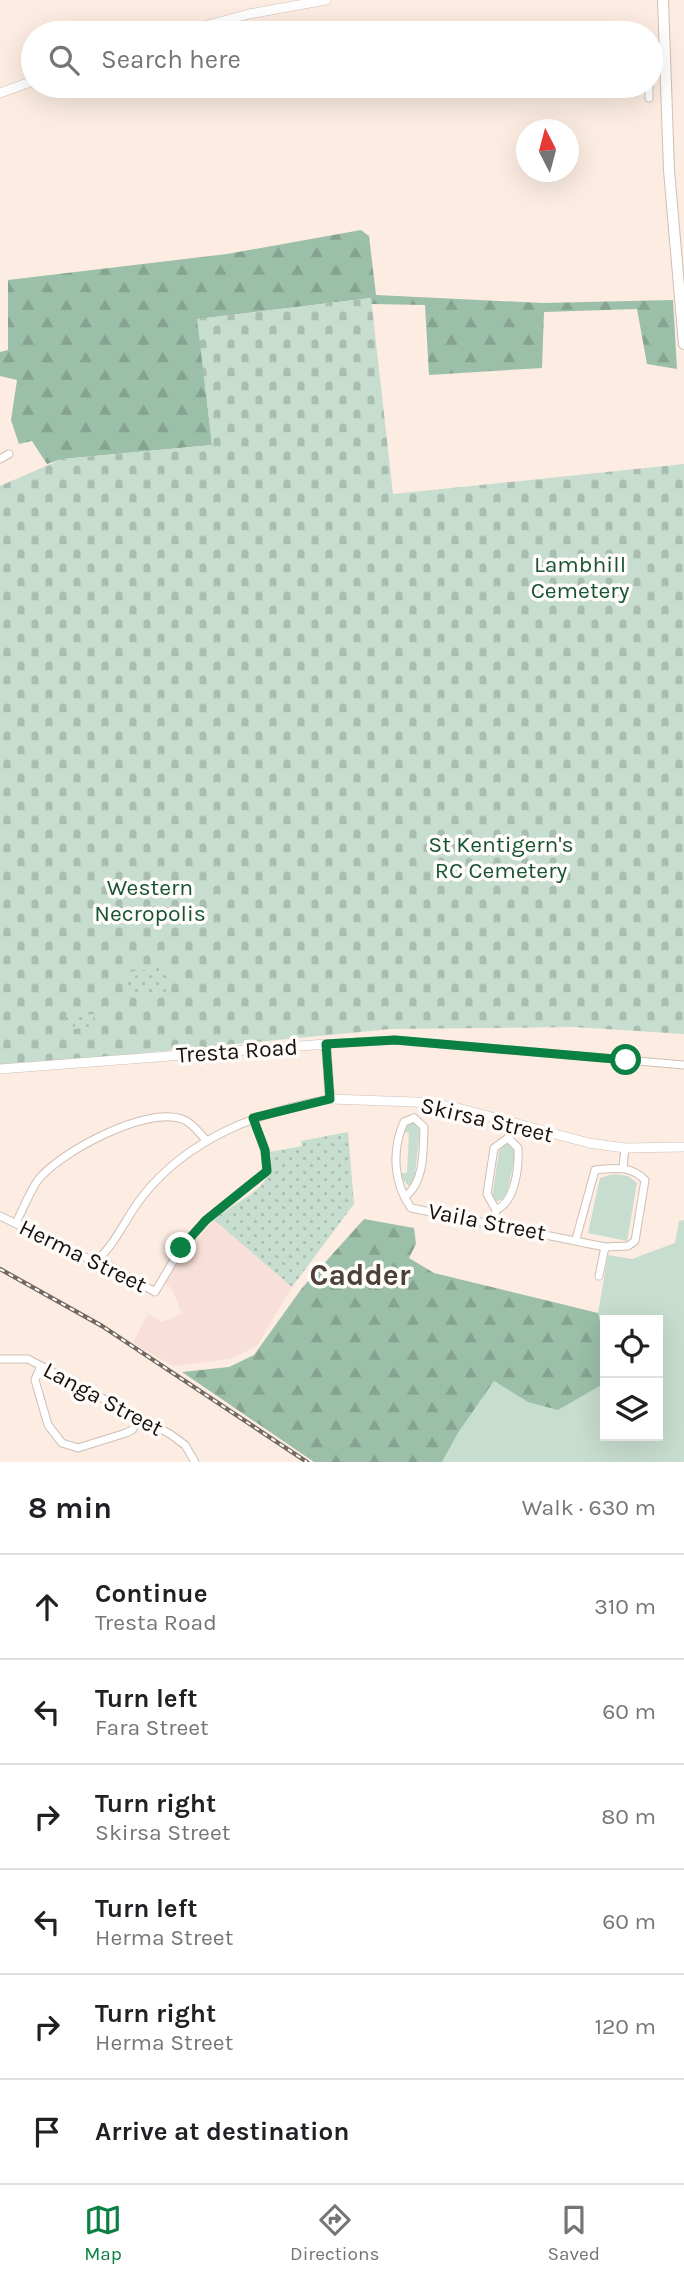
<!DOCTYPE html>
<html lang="en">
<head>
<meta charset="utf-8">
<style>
  :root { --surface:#fff; --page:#f2f2f2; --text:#202124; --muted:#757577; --line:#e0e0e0; --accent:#0b8043 }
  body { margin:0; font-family:Karla,sans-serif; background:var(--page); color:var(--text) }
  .controls { position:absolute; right:21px; bottom:21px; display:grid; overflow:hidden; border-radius:0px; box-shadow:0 7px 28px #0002 }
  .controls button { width:63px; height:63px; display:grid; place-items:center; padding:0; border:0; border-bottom:2px solid var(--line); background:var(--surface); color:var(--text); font:35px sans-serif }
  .compass { position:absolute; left:516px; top:119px; width:63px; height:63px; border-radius:50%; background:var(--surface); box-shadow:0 7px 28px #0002; rotate:354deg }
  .stop { position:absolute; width:21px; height:21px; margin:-16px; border:5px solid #0b8043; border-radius:50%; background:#fff }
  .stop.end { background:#0b8043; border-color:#fff; box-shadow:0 2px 7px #0008 }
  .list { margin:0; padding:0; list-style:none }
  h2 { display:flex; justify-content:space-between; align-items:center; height:91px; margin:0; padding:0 28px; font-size:30px }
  h2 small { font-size:23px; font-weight:400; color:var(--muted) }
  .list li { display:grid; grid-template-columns:46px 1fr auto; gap:21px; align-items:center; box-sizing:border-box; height:105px; padding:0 28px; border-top:2px solid var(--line) }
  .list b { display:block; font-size:26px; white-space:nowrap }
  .list p { margin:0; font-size:23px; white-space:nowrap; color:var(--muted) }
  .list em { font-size:23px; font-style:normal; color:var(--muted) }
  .icon { flex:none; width:38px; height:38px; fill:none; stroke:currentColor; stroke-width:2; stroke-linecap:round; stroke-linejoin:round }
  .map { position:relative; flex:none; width:684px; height:1462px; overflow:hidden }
  .search { position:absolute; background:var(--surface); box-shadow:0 7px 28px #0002; left:21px; right:21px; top:21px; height:77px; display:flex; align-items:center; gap:18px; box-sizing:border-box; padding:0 24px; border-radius:38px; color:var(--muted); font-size:26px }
  .sheet { height:721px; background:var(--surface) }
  nav { display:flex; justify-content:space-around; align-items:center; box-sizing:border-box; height:98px; border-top:2px solid var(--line); background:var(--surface); font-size:19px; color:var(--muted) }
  nav a { display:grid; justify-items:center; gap:4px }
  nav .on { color:var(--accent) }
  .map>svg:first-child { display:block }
  .education { fill:#f8dfd7 }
  .grass { fill:#c7ddcf }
  .forest { fill:url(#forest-firs) }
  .cemetery { fill:url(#cemetery-stones) }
  .park { fill:url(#park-dots) }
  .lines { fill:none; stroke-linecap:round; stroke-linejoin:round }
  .minor-casing { stroke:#cebfb5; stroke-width:9 }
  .tertiary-casing { stroke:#cebfb5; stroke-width:10 }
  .primary-casing { stroke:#cebfb5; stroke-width:12 }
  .minor { stroke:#fff; stroke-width:7 }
  .tertiary { stroke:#fff; stroke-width:9 }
  .primary { stroke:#fff; stroke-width:10 }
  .rail-casing { stroke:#726963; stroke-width:4.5 }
  .rail { stroke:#fffcfa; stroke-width:2; stroke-dasharray:5; stroke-linecap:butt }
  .route { stroke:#0b8043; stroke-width:9 }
  .labels { text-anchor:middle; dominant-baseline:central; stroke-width:7; stroke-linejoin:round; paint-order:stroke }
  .park-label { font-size:23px; fill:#175436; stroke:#fffcfa }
  .street-label { font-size:23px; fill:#17120f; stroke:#fffcfa }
  .district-label { font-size:30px; font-weight:bold; fill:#4c4037; stroke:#fffcfa }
</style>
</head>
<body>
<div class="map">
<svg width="684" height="1462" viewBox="0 0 684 1462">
  <defs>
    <pattern id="forest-firs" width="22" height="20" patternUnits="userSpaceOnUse" patternTransform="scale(1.75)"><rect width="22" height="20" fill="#9bbfa9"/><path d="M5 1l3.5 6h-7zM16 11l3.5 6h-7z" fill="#85a390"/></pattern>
    <pattern id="cemetery-stones" width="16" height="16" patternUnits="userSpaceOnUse" patternTransform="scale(1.75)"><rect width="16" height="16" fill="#c7ddcf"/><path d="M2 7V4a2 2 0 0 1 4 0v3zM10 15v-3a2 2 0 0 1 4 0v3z" fill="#aabdb1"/></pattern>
    <pattern id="park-dots" width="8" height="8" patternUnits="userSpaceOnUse" patternTransform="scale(1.75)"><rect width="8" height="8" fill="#c7ddcf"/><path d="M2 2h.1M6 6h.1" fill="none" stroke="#aabdb1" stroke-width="1.8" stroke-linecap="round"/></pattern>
  </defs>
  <rect width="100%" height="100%" fill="#fcece1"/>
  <polygon class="education" points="214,1220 292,1287 257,1346 230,1359 173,1366 133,1343 148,1314 162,1322 182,1314 172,1289 165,1283 178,1259"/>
  <g class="grass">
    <polygon points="413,1122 420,1130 414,1183 410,1187 402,1179 401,1173 407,1173 409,1133 404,1132 404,1126"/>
    <polygon points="507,1143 516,1152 506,1198 495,1202 492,1198 499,1151"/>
    <polygon points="614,1174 628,1176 637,1183 627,1241 588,1233 600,1178"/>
    <polygon points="684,1220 684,1462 442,1462 458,1433 494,1381 528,1402 603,1384 605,1374 605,1436 658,1436 658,1320 605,1320 605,1340 598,1313 608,1255 632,1259 675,1243 679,1221"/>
  </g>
  <g class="forest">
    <polygon points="361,230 369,236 376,295 543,303 673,300 677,369 647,364 637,309 544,312 542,368 429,375 425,305 371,304 371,298 198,319 212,445 62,459 47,464 32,441 19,444 11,420 17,380 0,376 0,352 8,350 8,280 227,254"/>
    <polygon points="364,1219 414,1228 416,1244 409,1258 434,1273 598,1313 605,1340 603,1384 558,1410 528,1402 494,1381 458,1433 442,1462 314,1462 182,1372 229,1367 254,1355 302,1288"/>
  </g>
  <polygon class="cemetery" points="371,298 393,494 684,464 684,1034 574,1027 391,1029 0,1067 0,486 62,459 212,445 197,319"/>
  <g class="park">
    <polygon points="159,964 166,966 168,993 125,997 124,972 145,970"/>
    <polygon points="94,1014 95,1027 73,1029 73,1024 66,1025 66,1016"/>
    <path d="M348,1132l6,72 -62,83 -78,-67c23,-21 65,-32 56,-68l32,-6 -1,-5z"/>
  </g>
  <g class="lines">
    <defs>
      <g id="minor">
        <polyline points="651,65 666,64"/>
        <polyline points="649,98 649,86"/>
        <polyline points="0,459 9,454"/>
        <polyline points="326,1044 395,1040 684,1065"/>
        <path d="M414,1118l-10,4c-13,29 -10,62 7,86l194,39 23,-1 7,-5 10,-61c-15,-15 -30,-12 -50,-10l-19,69"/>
        <polyline points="623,1167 625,1148"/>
        <path d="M406,1196c19,-15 17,-46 18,-69l-10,-9"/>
        <path d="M496,1210c19,-8 23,-42 22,-62l-10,-10"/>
        <polyline points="0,1216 89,1259 98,1259 155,1292 181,1248 206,1220 267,1171 265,1150 253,1118"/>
        <path d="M16,1223c7,-14 13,-30 22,-43 22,-28 108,-74 144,-61 10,3 17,14 24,21"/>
        <polyline points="494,1223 496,1210 487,1194 494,1148 508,1138 511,1123"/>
        <path d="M98,1259c18,-16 29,-43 44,-62 46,-59 116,-85 188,-98"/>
        <polyline points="599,1276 605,1247"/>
        <polyline points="0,1359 28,1359 170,1434 185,1445 195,1462"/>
        <polyline points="41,1366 35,1380 48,1425 62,1443 78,1448 126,1433 132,1430 140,1419"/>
      </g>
      <g id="tertiary">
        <polyline points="178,33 249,14 326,0"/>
        <polyline points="0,93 33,81"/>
        <polyline points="0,1069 326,1044 330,1099 415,1102 454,1107 589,1143 625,1148 684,1147"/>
      </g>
      <polyline id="primary" points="663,0 669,170 684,344"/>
    </defs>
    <use href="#minor" class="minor-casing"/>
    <use href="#tertiary" class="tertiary-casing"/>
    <use href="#primary" class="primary-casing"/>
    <use href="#minor" class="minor"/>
    <use href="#tertiary" class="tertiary"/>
    <use href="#primary" class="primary"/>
    <defs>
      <polyline id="rail" points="0,1269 102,1326 307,1462"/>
    </defs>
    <use href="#rail" class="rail-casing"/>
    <use href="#rail" class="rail"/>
  </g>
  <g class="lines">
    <polyline class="route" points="181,1248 206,1220 267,1171 265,1150 253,1118 330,1099 326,1044 395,1040 626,1060"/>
  </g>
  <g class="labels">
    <g class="park-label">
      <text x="580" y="564">Lambhill<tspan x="580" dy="26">Cemetery</tspan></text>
      <text x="501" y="844">St Kentigern's<tspan x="501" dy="26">RC Cemetery</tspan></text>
      <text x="150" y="887">Western<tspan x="150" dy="26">Necropolis</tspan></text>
    </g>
    <g class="street-label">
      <text transform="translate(237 1051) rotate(-4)">Tresta Road</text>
      <text transform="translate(487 1120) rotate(13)">Skirsa Street</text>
      <text transform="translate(487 1222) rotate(11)">Vaila Street</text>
      <text transform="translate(83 1256) rotate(26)">Herma Street</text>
      <text transform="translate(103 1399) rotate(28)">Langa Street</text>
    </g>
    <g class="district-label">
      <text x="360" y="1275">Cadder</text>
    </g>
  </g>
</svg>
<div class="controls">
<button><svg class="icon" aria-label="locate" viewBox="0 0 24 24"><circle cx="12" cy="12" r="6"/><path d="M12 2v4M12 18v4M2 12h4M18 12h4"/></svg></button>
<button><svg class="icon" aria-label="layers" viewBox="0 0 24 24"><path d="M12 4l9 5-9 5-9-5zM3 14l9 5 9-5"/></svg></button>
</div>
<svg class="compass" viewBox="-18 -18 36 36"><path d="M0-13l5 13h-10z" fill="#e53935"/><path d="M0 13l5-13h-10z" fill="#757577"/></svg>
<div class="stop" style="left:626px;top:1060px"></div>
<div class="stop end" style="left:181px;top:1248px"></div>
<div class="search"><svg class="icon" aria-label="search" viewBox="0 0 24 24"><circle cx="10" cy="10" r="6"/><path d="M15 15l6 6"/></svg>Search here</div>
</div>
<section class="sheet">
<h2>8 min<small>Walk · 630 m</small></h2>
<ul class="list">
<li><svg class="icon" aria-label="ahead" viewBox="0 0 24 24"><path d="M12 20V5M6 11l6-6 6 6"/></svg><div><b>Continue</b><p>Tresta Road</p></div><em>310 m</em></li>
<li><svg class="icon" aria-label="left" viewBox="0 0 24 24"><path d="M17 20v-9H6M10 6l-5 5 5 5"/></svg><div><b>Turn left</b><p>Fara Street</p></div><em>60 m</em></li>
<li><svg class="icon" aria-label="right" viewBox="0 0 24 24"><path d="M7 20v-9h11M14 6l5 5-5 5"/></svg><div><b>Turn right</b><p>Skirsa Street</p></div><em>80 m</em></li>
<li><svg class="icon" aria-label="left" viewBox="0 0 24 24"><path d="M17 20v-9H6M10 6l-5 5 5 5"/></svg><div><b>Turn left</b><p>Herma Street</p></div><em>60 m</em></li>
<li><svg class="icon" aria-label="right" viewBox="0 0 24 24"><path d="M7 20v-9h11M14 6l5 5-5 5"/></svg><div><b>Turn right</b><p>Herma Street</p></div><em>120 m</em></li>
<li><svg class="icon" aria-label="arrive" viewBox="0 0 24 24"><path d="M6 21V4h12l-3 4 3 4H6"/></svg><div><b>Arrive at destination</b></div></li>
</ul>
</section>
<nav>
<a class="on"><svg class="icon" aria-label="map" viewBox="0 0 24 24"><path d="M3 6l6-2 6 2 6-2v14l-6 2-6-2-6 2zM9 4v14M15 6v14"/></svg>Map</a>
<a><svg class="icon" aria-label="directions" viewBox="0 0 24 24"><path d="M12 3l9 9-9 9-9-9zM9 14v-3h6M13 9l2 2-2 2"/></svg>Directions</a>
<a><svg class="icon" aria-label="saved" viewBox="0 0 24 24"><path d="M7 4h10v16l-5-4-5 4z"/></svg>Saved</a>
</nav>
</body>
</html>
